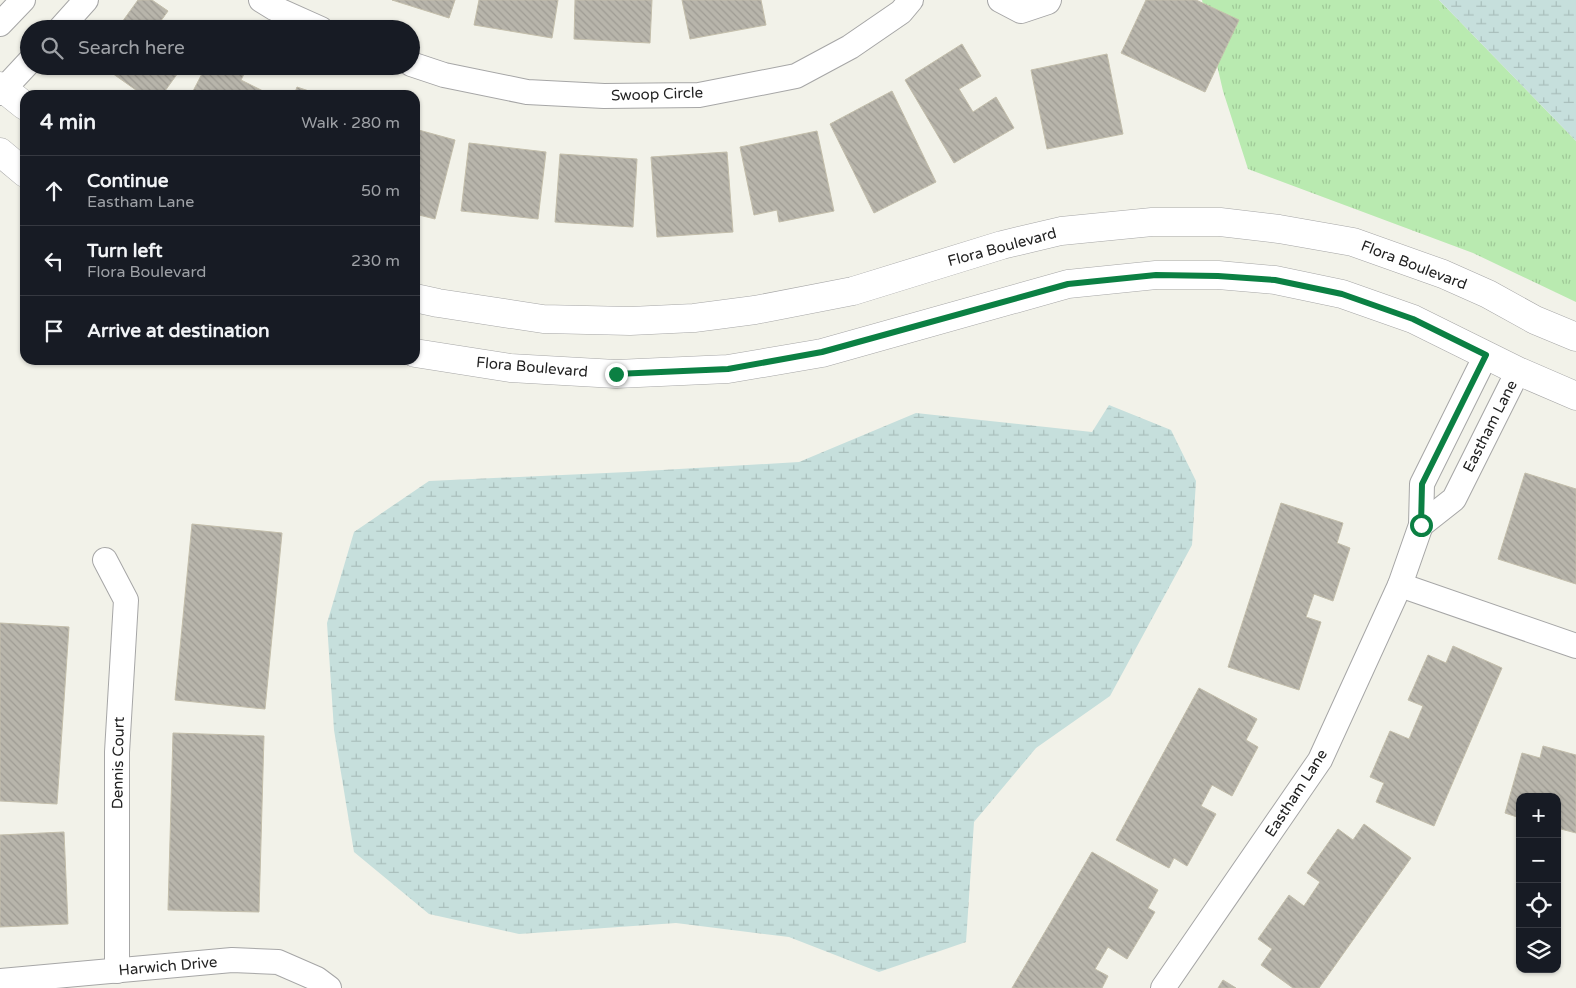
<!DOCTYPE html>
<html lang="en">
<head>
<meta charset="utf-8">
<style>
  :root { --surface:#171b24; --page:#242831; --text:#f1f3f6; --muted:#9ea1a6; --line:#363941 }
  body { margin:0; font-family:"Varela Round",sans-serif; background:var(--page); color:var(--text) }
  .controls { position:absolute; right:15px; bottom:15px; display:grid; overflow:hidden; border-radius:10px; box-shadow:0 1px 4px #0004 }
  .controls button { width:45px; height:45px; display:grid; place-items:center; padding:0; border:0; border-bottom:1px solid var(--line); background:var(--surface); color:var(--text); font:25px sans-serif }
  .stop { position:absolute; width:15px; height:15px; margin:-11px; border:4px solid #0b8043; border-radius:50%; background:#fff }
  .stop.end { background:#0b8043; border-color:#fff; box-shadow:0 1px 5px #0008 }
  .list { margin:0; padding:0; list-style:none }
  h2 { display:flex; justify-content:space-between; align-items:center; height:65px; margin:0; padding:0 20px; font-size:21px }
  h2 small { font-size:16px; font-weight:400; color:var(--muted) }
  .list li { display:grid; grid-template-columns:32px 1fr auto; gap:15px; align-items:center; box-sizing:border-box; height:70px; padding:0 20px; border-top:1px solid var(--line) }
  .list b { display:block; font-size:19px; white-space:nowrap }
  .list p { margin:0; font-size:16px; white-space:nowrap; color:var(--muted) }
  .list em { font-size:16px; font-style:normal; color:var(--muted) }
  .icon { flex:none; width:28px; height:28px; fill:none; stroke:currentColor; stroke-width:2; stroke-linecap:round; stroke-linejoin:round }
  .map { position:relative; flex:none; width:1576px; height:988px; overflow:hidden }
  .search { position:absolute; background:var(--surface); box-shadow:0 1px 4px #0004; left:20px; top:20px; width:400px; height:55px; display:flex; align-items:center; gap:12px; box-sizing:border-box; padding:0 18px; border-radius:28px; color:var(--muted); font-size:19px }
  .panel { position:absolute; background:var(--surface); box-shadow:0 1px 4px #0004; left:20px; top:90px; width:400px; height:275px; border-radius:15px }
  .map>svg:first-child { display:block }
  .grass { fill:url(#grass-tufts) }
  .wetland { fill:url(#wetland-marsh) }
  .building { fill:url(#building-back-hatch); stroke:#c3beab }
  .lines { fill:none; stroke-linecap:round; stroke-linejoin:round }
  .minor-casing { stroke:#a6a6a6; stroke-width:26 }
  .tertiary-casing { stroke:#a6a6a6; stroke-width:29 }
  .minor { stroke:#fff; stroke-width:24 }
  .tertiary { stroke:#fff; stroke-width:28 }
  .route { stroke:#0b8043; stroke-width:6 }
  .labels { text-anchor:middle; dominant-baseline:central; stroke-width:5; stroke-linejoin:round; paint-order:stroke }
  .street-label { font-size:15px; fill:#222; stroke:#fff }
</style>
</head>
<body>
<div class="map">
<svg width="1576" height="988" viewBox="0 0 1576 988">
  <defs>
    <pattern id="grass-tufts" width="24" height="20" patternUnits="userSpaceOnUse" patternTransform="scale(1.25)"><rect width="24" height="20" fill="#b9eab0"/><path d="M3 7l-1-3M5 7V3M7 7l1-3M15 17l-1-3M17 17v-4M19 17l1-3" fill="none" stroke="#9fc897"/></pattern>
    <pattern id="wetland-marsh" width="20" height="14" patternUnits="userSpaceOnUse" patternTransform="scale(1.25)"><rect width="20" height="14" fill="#c6dfdc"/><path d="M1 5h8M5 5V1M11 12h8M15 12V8" fill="none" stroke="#aabfbc"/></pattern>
    <pattern id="building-back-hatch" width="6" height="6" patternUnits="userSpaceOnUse" patternTransform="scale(1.25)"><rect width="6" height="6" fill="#b8b5ab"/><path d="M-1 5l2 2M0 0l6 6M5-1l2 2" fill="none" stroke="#9e9b93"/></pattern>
  </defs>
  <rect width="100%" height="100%" fill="#f2f2e9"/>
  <polygon class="grass" points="1202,0 1439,0 1576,141 1576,302 1473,253 1248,169 1223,91"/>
  <g class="wetland">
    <polygon points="1439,0 1576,0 1576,141"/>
    <polygon points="1109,405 1171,430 1196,481 1192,545 1110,696 1036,748 974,822 966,942 879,972 789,937 676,923 519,934 429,914 354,852 334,730 327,623 354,532 429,481 628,472 799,462 916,413 1092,432"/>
  </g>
  <g class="building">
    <polygon points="138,0 152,0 168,11 155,29 117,29"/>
    <polygon points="392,0 455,0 449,18"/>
    <polygon points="479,0 558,0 552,38 474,25"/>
    <polygon points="575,0 652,0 650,43 574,39"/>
    <polygon points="682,0 761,0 766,25 690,39"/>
    <polygon points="1146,0 1196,0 1239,20 1205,92 1121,53"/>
    <polygon points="962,44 981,76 959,89 973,112 996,97 1014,128 954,163 905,80"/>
    <polygon points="1107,54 1123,134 1047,149 1031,70"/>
    <polygon points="102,66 183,66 162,95 143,95"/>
    <polygon points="206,66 248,66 241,80 271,95 191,95"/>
    <polygon points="297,87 321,95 294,95"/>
    <polygon points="892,91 936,182 874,213 830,124"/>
    <polygon points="415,129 455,140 435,219 415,214"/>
    <polygon points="817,131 834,211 779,222 777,210 754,215 740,147"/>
    <polygon points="469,143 546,152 538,219 461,211"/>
    <polygon points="727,152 733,232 657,237 651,157"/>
    <polygon points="560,154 637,159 633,227 555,222"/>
    <polygon points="1525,473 1576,489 1576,584 1498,559"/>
    <polygon points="1281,503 1343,523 1337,543 1350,548 1333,601 1314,594 1306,617 1321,622 1299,690 1228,667"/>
    <polygon points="192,524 282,533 265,709 175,700"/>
    <polygon points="0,623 69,627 57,804 0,801"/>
    <polygon points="1453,646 1502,668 1434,826 1376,802 1384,783 1370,777 1390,731 1409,739 1423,706 1408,700 1428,655 1446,663"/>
    <polygon points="1199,688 1257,719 1246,740 1258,747 1232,796 1212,785 1201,806 1216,814 1187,866 1174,858 1169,868 1116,840"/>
    <polygon points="173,733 264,736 259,912 168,910"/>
    <polygon points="1543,746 1576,755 1576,833 1557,828 1557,797 1520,797 1520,818 1505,813 1522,753 1540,758"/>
    <polygon points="1364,824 1411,858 1319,988 1293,988 1261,965 1272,949 1258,939 1289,895 1304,906 1320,882 1307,873 1338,829 1353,840"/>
    <polygon points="64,832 68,924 0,927 0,835"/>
    <polygon points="1092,852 1158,890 1148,908 1155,912 1127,959 1108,947 1095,969 1108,976 1102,988 1012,988"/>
    <polygon points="1223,980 1236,988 1218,988"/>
  </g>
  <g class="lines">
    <defs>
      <g id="minor">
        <polyline points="261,0 274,8 321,29"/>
        <polyline points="1000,0 1021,11 1048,2 1049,0"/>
        <polyline points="0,24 23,0"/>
        <polyline points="60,29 86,0"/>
        <polyline points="411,64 444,75 527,92 604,96 699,95 796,76 850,47 901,12 911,0"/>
        <polyline points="0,93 29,62"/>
        <polyline points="1421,525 1454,499 1518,371"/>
        <polyline points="105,560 126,600 117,752 117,971"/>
        <polyline points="1400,585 1576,646"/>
        <polyline points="0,981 232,960 278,962 317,979 329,988"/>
        <polyline points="1163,988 1320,760 1400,585 1421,525 1422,484 1486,355"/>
      </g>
      <g id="tertiary">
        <polyline points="0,86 25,106"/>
        <polyline points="0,152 25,173"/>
        <polyline points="415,298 438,303 543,319 630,321 694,318 755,310 853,291 1002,245 1061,231 1152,222 1220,222 1279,229 1353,242 1443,274 1488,294 1535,320 1576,337"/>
        <polyline points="415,353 510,368 616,374 728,369 822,353 1068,284 1156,275 1218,275 1275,280 1342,294 1413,319 1518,371 1576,396"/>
      </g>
    </defs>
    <use href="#minor" class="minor-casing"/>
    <use href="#tertiary" class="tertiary-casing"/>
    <use href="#minor" class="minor"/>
    <use href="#tertiary" class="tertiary"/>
  </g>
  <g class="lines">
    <polyline class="route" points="616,374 728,369 822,352 1068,284 1156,275 1218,276 1275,280 1342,294 1413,319 1486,355 1422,484 1421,525"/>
  </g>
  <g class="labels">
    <g class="street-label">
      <text transform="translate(657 94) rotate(-2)">Swoop Circle</text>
      <text transform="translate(1002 247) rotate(-15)">Flora Boulevard</text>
      <text transform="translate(1414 265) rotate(21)">Flora Boulevard</text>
      <text transform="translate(532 367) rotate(5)">Flora Boulevard</text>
      <text transform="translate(1490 426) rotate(-63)">Eastham Lane</text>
      <text transform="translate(118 763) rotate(-89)">Dennis Court</text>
      <text transform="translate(1296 793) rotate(-57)">Eastham Lane</text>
      <text transform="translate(168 966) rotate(-5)">Harwich Drive</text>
    </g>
  </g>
</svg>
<div class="controls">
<button>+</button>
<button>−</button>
<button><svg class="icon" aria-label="locate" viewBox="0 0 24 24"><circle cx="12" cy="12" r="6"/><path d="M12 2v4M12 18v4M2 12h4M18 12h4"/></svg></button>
<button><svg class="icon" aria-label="layers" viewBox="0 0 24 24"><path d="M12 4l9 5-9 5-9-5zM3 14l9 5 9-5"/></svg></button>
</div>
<div class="stop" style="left:1421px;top:525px"></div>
<div class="stop end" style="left:616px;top:374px"></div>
<div class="search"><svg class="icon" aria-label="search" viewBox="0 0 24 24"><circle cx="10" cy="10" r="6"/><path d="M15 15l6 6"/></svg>Search here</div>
<section class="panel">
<h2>4 min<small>Walk · 280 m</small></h2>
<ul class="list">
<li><svg class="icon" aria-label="ahead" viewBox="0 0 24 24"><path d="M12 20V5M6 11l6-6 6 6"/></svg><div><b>Continue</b><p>Eastham Lane</p></div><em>50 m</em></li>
<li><svg class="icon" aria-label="left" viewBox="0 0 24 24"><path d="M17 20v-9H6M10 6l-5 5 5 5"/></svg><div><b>Turn left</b><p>Flora Boulevard</p></div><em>230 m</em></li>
<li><svg class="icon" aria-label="arrive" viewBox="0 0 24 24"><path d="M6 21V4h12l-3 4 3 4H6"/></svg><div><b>Arrive at destination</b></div></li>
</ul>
</section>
</div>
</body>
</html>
